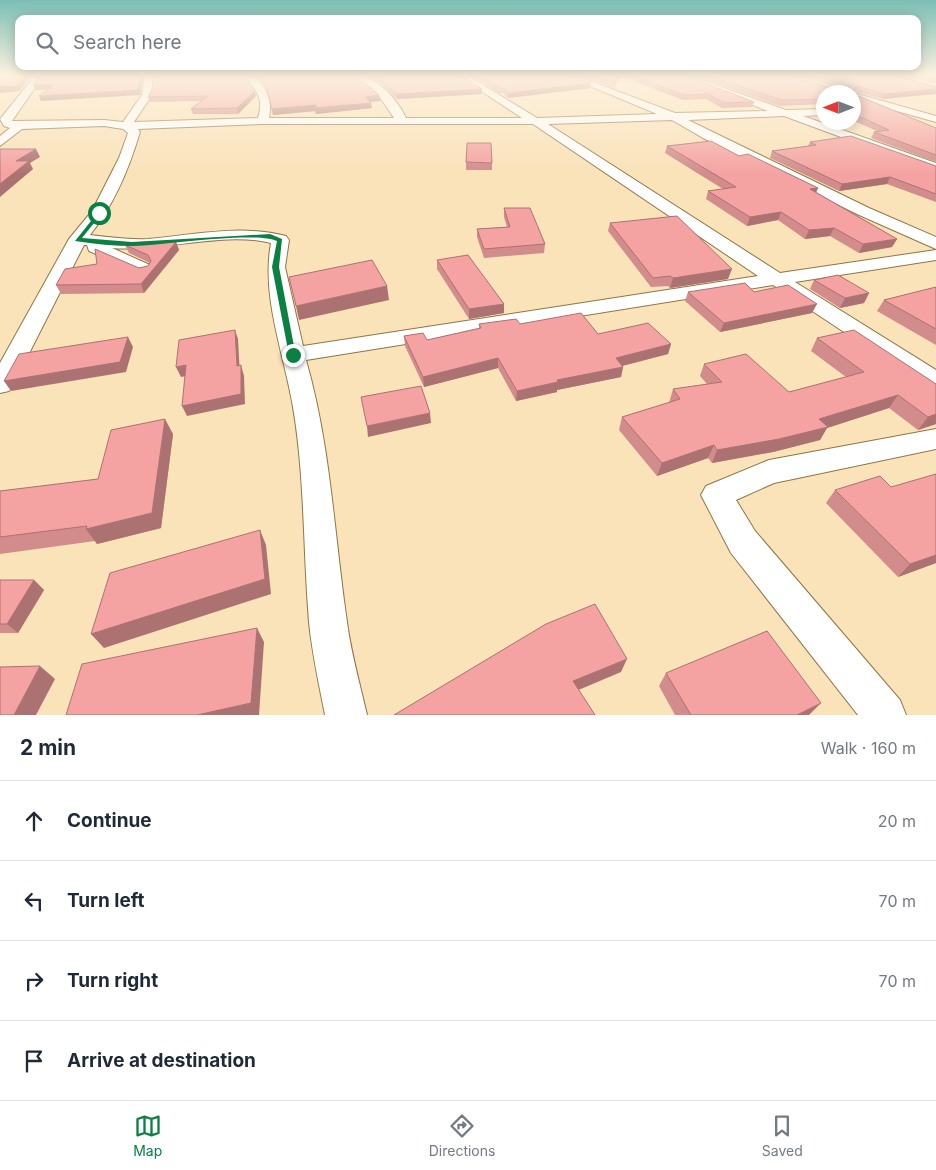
<!DOCTYPE html>
<html lang="en">
<head>
<meta charset="utf-8">
<style>
  :root { --surface:#fff; --page:#f2f2f3; --text:#1f2937; --muted:#747a83; --line:#e0e1e3; --accent:#0b8043 }
  body { margin:0; font-family:Inter,sans-serif; background:var(--page); color:var(--text) }
  .compass { position:absolute; left:816px; top:85px; width:45px; height:45px; border-radius:50%; background:var(--surface); box-shadow:0 2px 12px #0003; rotate:270deg }
  .stop { position:absolute; width:15px; height:15px; margin:-11px; border:4px solid #0b8043; border-radius:50%; background:#fff }
  .stop.end { background:#0b8043; border-color:#fff; box-shadow:0 1px 5px #0008 }
  .list { margin:0; padding:0; list-style:none }
  h2 { display:flex; justify-content:space-between; align-items:center; height:65px; margin:0; padding:0 20px; font-size:21px }
  h2 small { font-size:16px; font-weight:400; color:var(--muted) }
  .list li { display:grid; grid-template-columns:32px 1fr auto; gap:15px; align-items:center; box-sizing:border-box; height:80px; padding:0 20px; border-top:1px solid var(--line) }
  .list b { display:block; font-size:19px; white-space:nowrap }
  .list em { font-size:16px; font-style:normal; color:var(--muted) }
  .icon { flex:none; width:28px; height:28px; fill:none; stroke:currentColor; stroke-width:2; stroke-linecap:round; stroke-linejoin:round }
  .map { position:relative; flex:none; width:936px; height:715px; overflow:hidden }
  .search { position:absolute; background:var(--surface); box-shadow:0 2px 12px #0003; left:15px; right:15px; top:15px; height:55px; display:flex; align-items:center; gap:12px; box-sizing:border-box; padding:0 18px; border-radius:10px; color:var(--muted); font-size:19px }
  .sheet { height:385px; background:var(--surface) }
  nav { display:flex; justify-content:space-around; align-items:center; box-sizing:border-box; height:70px; border-top:1px solid var(--line); background:var(--surface); font-size:14px; color:var(--muted) }
  nav a { display:grid; justify-items:center; gap:2px }
  nav .on { color:var(--accent) }
  .map>svg:first-child { display:block }
  .lines { fill:none; stroke-linecap:round; stroke-linejoin:round }
  .minor-casing { stroke:#907545; stroke-width:2 }
  .minor { fill:#fff; fill-rule:evenodd }
  .wall { fill:#d28c8b }
  .shaded-wall { fill:#ab7271 }
  .building { fill:#f4a3a2; stroke:#ab7271 }
  .route { fill:#0b8043 }
</style>
</head>
<body>
<div class="map">
<svg width="936" height="715" viewBox="0 0 936 715">
  <rect width="100%" height="100%" fill="#fae2b9"/>
  <g class="lines">
    <defs>
      <g id="minor">
        <path d="M32,74h8l-1,8 -27,39 92,-1 19,2 19,-27 3,-21h8l-1,21 -18,27 124,-4c7,-24 -4,-27 -15,-44h9c13,12 21,24 17,44h125l-15,-22 -27,-22c22,0 45,24 54,44h116l-67,-44h10l72,44 120,-4 -96,-40h11l103,39 93,-2 -95,-37h11l102,36 38,-1v6l-21,1 133,47v9l-152,-56 -96,4 181,88 67,29v12l-79,-35 -154,-76 -31,-18 -124,4 232,149 156,-23v10l-141,22 141,88v19l-9,-2 -154,-102 -467,75c25,87 28,174 41,262 4,31 13,62 20,93h-42c-6,-31 -13,-62 -16,-93 -6,-72 -4,-145 -16,-215 -9,-54 -32,-110 -22,-164 -48,-12 -108,9 -159,5l38,17 3,4 -3,4 -7,2 -54,-24 -2,-6h-3l-71,140 -4,6 -9,2v-30l69,-124 23,-28 27,-53 9,-25 -5,-4 -19,-3 -82,3 -22,17v-10l10,-8 -6,-2 -4,-7 30,-37zM263,124h270l225,152 -455,70 -18,-79 4,-27 -3,-4c-46,-12 -92,-1 -138,3 -19,1 -39,-2 -58,-4 24,-30 39,-66 50,-103l-2,-3z"/>
        <polygon points="854,93 936,116 936,122 854,99"/>
        <polygon points="936,429 936,449 774,483 736,500 755,531 900,700 906,715 858,715 731,553 701,495 706,486 769,460"/>
      </g>
    </defs>
    <use href="#minor" class="minor-casing"/>
    <use href="#minor" class="minor"/>
  </g>
  <g class="wall">
    <polygon points="254,74 354,74 379,95 380,101 370,102 372,108 316,114 315,111 273,115 266,86"/>
    <polygon points="362,74 458,74 482,89 482,94 397,99 377,81"/>
    <polygon points="468,74 568,74 590,88 508,98 503,93 499,93"/>
    <polygon points="576,74 681,74 754,102 752,107 722,108 706,99 683,100 620,76 614,88"/>
    <polygon points="688,74 785,74 834,89 840,88 789,74 890,74 936,87 883,99 855,91 854,94 936,128 936,162 871,138 874,132 877,131 854,121 854,92 824,92 824,104 780,106"/>
    <polygon points="895,74 936,74 936,83"/>
    <polygon points="152,90 256,96 238,114 193,114 191,109 201,101 150,102 148,97"/>
    <polygon points="810,142 936,166 936,202 887,184 839,191 770,158 772,151 808,146"/>
    <polygon points="667,146 739,156 818,188 816,192 897,239 892,247 859,253 830,236 805,239 778,220 747,226 706,199 708,191 723,189 665,153"/>
    <polygon points="466,162 492,163 492,170 466,170"/>
    <polygon points="504,208 545,244 544,253 484,258 477,237 477,229 507,227 504,217"/>
    <polygon points="610,223 728,279 670,288 668,286 651,287 608,231"/>
    <polygon points="176,242 179,250 144,293 61,294 56,285 148,266 150,263 129,253 125,245"/>
    <polygon points="437,260 504,313 469,319 437,269"/>
    <polygon points="814,280 869,293 864,303 840,308 810,289"/>
    <polygon points="936,287 936,345 877,311 884,300"/>
    <polygon points="688,292 754,292 812,313 720,332 685,301"/>
    <polygon points="479,324 520,324 671,344 668,354 622,366 623,367 621,377 557,390 557,392 516,401 498,368 424,387 405,346 404,336 427,340 479,328"/>
    <polygon points="817,338 936,384 936,424 918,430 889,408 827,428 820,440 773,452 712,463 708,458 657,476 619,430 622,417 669,403 673,389 707,384 700,376 704,364 789,392 846,377 811,351"/>
    <polygon points="173,434 161,528 97,544 95,541 0,554 0,491 98,479"/>
    <polygon points="891,487 936,563 898,577 826,503 835,490"/>
    <polygon points="0,580 34,580 44,590 18,633 0,633"/>
    <polygon points="666,673 809,715 675,715 659,686"/>
  </g>
  <g class="shaded-wall">
    <polygon points="26,74 31,74 20,91 0,93 0,87"/>
    <polygon points="141,74 144,74 140,95 41,101 39,96"/>
    <polygon points="619,74 620,74 620,76 614,88 615,83"/>
    <polygon points="591,83 590,88 508,98 509,93"/>
    <polygon points="55,84 58,89 36,90 33,85"/>
    <polygon points="482,89 482,94 397,99 396,94"/>
    <polygon points="936,89 936,94 883,99 885,94"/>
    <polygon points="255,91 256,96 238,114 237,108"/>
    <polygon points="379,95 380,101 366,102 366,97"/>
    <polygon points="371,103 372,108 316,114 315,111 273,115 272,109 316,105"/>
    <polygon points="36,149 40,157 30,163 33,169 0,197 0,184 16,161"/>
    <polygon points="890,177 887,184 839,191 842,184"/>
    <polygon points="818,188 815,195 810,189"/>
    <polygon points="781,212 778,220 747,226 750,217"/>
    <polygon points="834,228 830,236 805,239 809,230"/>
    <polygon points="897,239 892,247 859,253 863,244"/>
    <polygon points="176,242 179,250 144,293 141,284"/>
    <polygon points="732,269 728,279 670,288 673,278"/>
    <polygon points="387,286 389,300 299,320 296,306"/>
    <polygon points="869,293 864,303 840,308 845,298"/>
    <polygon points="504,304 504,313 469,319 469,309"/>
    <polygon points="817,304 812,313 720,332 724,323"/>
    <polygon points="235,330 238,339 240,376 237,366"/>
    <polygon points="128,337 133,347 126,372 11,391 4,381"/>
    <polygon points="671,344 668,354 614,368 616,358"/>
    <polygon points="498,358 498,368 424,387 423,377"/>
    <polygon points="186,365 191,375 181,377 176,367"/>
    <polygon points="241,365 244,376 245,404 187,416 182,406"/>
    <polygon points="623,367 621,377 557,390 557,392 516,401 517,391 557,380"/>
    <polygon points="898,395 889,408 827,428 820,440 773,452 712,463 717,450"/>
    <polygon points="430,413 431,423 368,437 367,426"/>
    <polygon points="936,414 936,424 918,430 928,417"/>
    <polygon points="165,419 173,434 161,528 97,544 86,529"/>
    <polygon points="714,445 708,458 657,476 662,463"/>
    <polygon points="260,530 266,545 271,594 104,648 91,634"/>
    <polygon points="936,555 936,563 898,577 910,564"/>
    <polygon points="34,580 44,590 18,633 7,624"/>
    <polygon points="257,628 264,642 259,715 197,715"/>
    <polygon points="627,659 621,672 569,694 573,681"/>
    <polygon points="40,666 55,679 36,715 14,715"/>
    <polygon points="821,703 809,715 797,715"/>
  </g>
  <g class="building">
    <polygon points="0,74 26,74 18,86 0,87"/>
    <polygon points="39,74 141,74 138,90 39,96 55,84 33,85 39,77"/>
    <polygon points="153,74 243,74 255,91 237,108 191,109 208,96 148,97 152,90"/>
    <polygon points="257,74 354,74 379,95 366,97 371,103 315,108 316,105 272,109 265,81"/>
    <polygon points="371,74 458,74 482,89 396,94 377,76"/>
    <polygon points="476,74 568,74 591,83 509,93 503,88 500,88"/>
    <polygon points="589,74 619,74 615,83"/>
    <polygon points="628,74 681,74 754,102 724,103 708,94 684,95"/>
    <polygon points="703,74 785,74 834,89 851,87 850,85 807,74 890,74 936,87 936,89 885,94 857,86 854,88 854,94 936,128 936,155 874,132 889,130 854,114 854,92 824,92 824,99 782,100"/>
    <polygon points="918,74 936,74 936,78"/>
    <polygon points="851,136 936,166 936,194 890,177 842,184 772,151 816,145 810,142"/>
    <polygon points="711,141 739,156 748,154 818,188 810,189 897,239 863,244 834,228 809,230 781,212 750,217 708,191 736,187 667,146"/>
    <polygon points="467,143 491,143 492,163 466,162"/>
    <polygon points="0,149 36,149 16,161 29,161 0,184"/>
    <polygon points="504,208 530,208 545,244 484,249 477,229 510,227"/>
    <polygon points="677,216 732,269 673,278 670,276 653,278 610,223"/>
    <polygon points="176,242 141,284 56,285 65,269 97,264 95,249 139,268 148,266 151,261 148,255 125,245"/>
    <polygon points="468,255 504,304 469,309 437,260"/>
    <polygon points="372,260 387,286 296,306 289,277"/>
    <polygon points="838,275 869,293 845,298 814,280"/>
    <polygon points="745,283 754,292 788,285 817,304 724,323 688,292"/>
    <polygon points="936,287 936,329 884,300"/>
    <polygon points="581,313 598,334 648,323 671,344 616,358 623,367 557,380 558,382 517,391 498,358 423,377 404,336 423,333 427,340 481,328 479,324 516,319 520,324"/>
    <polygon points="235,330 237,366 241,365 241,394 182,406 186,365 176,367 179,340"/>
    <polygon points="854,330 936,384 936,414 928,417 898,395 819,419 828,427 779,439 717,450 714,445 662,463 622,417 680,399 673,389 722,382 704,364 746,354 789,392 864,372 817,338"/>
    <polygon points="128,337 120,362 4,381 19,354"/>
    <polygon points="421,386 430,413 367,426 361,397"/>
    <polygon points="165,419 152,513 86,529 87,526 0,537 0,491 98,479 111,430"/>
    <polygon points="936,474 936,555 910,564 835,490 880,476 891,487"/>
    <polygon points="260,530 265,579 91,634 110,573"/>
    <polygon points="0,580 34,580 7,624 0,624"/>
    <polygon points="595,604 627,659 573,681 595,715 394,715 546,624"/>
    <polygon points="257,628 251,703 197,715 66,715 82,664"/>
    <polygon points="767,631 821,703 797,715 691,715 666,673"/>
    <polygon points="40,666 14,715 0,715 0,667"/>
  </g>
  <linearGradient id="sky" x2="0" y2="1"><stop stop-color="#7bbeb4"/><stop offset="0.43" stop-color="#fdf2e0"/><stop offset="1" stop-color="#fdf2e0" stop-opacity="0"/></linearGradient>
  <rect width="936" height="174" fill="url(#sky)"/>
  <path class="route" d="M99,211l3,2 -20,25 50,4 138,-8 12,5 -3,28 17,90 -7,-2 -17,-88 5,-26c-23,-10 -113,4 -143,5 -19,0 -40,-2 -59,-5z"/>
</svg>
<svg class="compass" viewBox="-18 -18 36 36"><path d="M0-13l5 13h-10z" fill="#e53935"/><path d="M0 13l5-13h-10z" fill="#747a83"/></svg>
<div class="stop" style="left:99px;top:213px"></div>
<div class="stop end" style="left:293px;top:355px"></div>
<div class="search"><svg class="icon" aria-label="search" viewBox="0 0 24 24"><circle cx="10" cy="10" r="6"/><path d="M15 15l6 6"/></svg>Search here</div>
</div>
<section class="sheet">
<h2>2 min<small>Walk · 160 m</small></h2>
<ul class="list">
<li><svg class="icon" aria-label="ahead" viewBox="0 0 24 24"><path d="M12 20V5M6 11l6-6 6 6"/></svg><div><b>Continue</b></div><em>20 m</em></li>
<li><svg class="icon" aria-label="left" viewBox="0 0 24 24"><path d="M17 20v-9H6M10 6l-5 5 5 5"/></svg><div><b>Turn left</b></div><em>70 m</em></li>
<li><svg class="icon" aria-label="right" viewBox="0 0 24 24"><path d="M7 20v-9h11M14 6l5 5-5 5"/></svg><div><b>Turn right</b></div><em>70 m</em></li>
<li><svg class="icon" aria-label="arrive" viewBox="0 0 24 24"><path d="M6 21V4h12l-3 4 3 4H6"/></svg><div><b>Arrive at destination</b></div></li>
</ul>
</section>
<nav>
<a class="on"><svg class="icon" aria-label="map" viewBox="0 0 24 24"><path d="M3 6l6-2 6 2 6-2v14l-6 2-6-2-6 2zM9 4v14M15 6v14"/></svg>Map</a>
<a><svg class="icon" aria-label="directions" viewBox="0 0 24 24"><path d="M12 3l9 9-9 9-9-9zM9 14v-3h6M13 9l2 2-2 2"/></svg>Directions</a>
<a><svg class="icon" aria-label="saved" viewBox="0 0 24 24"><path d="M7 4h10v16l-5-4-5 4z"/></svg>Saved</a>
</nav>
</body>
</html>
